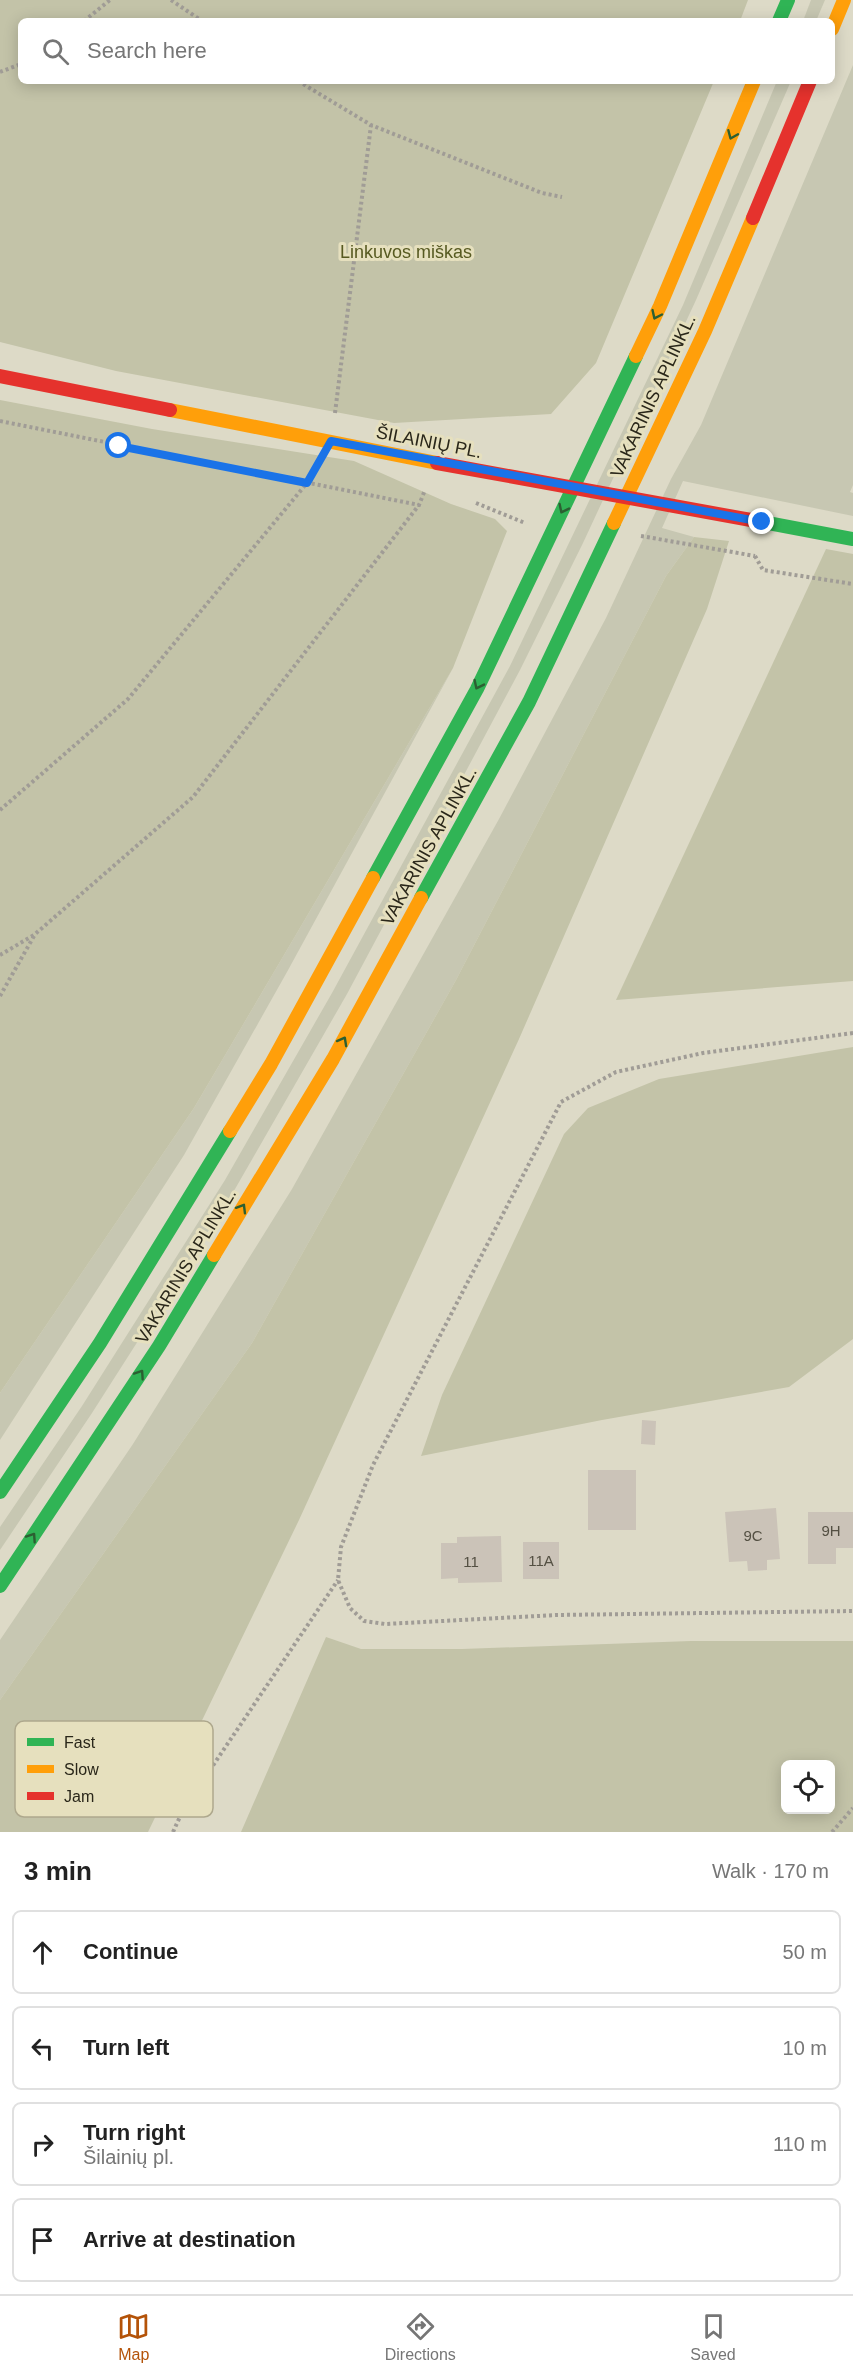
<!DOCTYPE html>
<html lang="en">
<head>
<meta charset="utf-8">
<style>
  :root { --surface:#fff; --page:#f2f2f2; --text:#222; --muted:#767676; --line:#e0e0e0; --accent:#b45309 }
  body { margin:0; font-family:Helvetica,sans-serif; background:var(--page); color:var(--text) }
  .controls { position:absolute; right:18px; bottom:18px; display:grid; overflow:hidden; border-radius:9px; box-shadow:0 3px 15px #0003 }
  .controls button { width:54px; height:54px; display:grid; place-items:center; padding:0; border:0; border-bottom:2px solid var(--line); background:var(--surface); color:var(--text); font:30px sans-serif }
  .stop { position:absolute; width:18px; height:18px; margin:-14px; border:4px solid #1a73e8; border-radius:50%; background:#fff }
  .stop.end { background:#1a73e8; border-color:#fff; box-shadow:0 2px 6px #0008 }
  .list { margin:0; padding:0; list-style:none }
  h2 { display:flex; justify-content:space-between; align-items:center; height:78px; margin:0; padding:0 24px; font-size:26px }
  h2 small { font-size:20px; font-weight:400; color:var(--muted) }
  .list li { display:grid; grid-template-columns:39px 1fr auto; gap:18px; align-items:center; box-sizing:border-box; height:84px; margin:0 12px 12px; padding:0 12px; border:2px solid var(--line); border-radius:9px }
  .list b { display:block; font-size:22px; white-space:nowrap }
  .list p { margin:0; font-size:20px; white-space:nowrap; color:var(--muted) }
  .list em { font-size:20px; font-style:normal; color:var(--muted) }
  .icon { flex:none; width:33px; height:33px; fill:none; stroke:currentColor; stroke-width:2; stroke-linecap:round; stroke-linejoin:round }
  .map { position:relative; flex:none; width:853px; height:1832px; overflow:hidden }
  .search { position:absolute; background:var(--surface); box-shadow:0 3px 15px #0003; left:18px; right:18px; top:18px; height:66px; display:flex; align-items:center; gap:15px; box-sizing:border-box; padding:0 21px; border-radius:9px; color:var(--muted); font-size:22px }
  .sheet { height:462px; background:var(--surface) }
  nav { display:flex; justify-content:space-around; align-items:center; box-sizing:border-box; height:84px; border-top:2px solid var(--line); background:var(--surface); font-size:16px; color:var(--muted) }
  nav a { display:grid; justify-items:center; gap:3px }
  nav .on { color:var(--accent) }
  .map>svg:first-child { display:block }
  .green { fill:#c7c7b2 }
  .forest { fill:#c3c3a8; fill-rule:evenodd }
  .building { fill:#cbc3b8 }
  .lines { fill:none; stroke-linecap:round; stroke-linejoin:round }
  .path { stroke:#a09c96; stroke-width:4; stroke-dasharray:3 3; stroke-linecap:butt }
  .fast { stroke:#30b455; stroke-width:14 }
  .slow { stroke:#ff9f0a; stroke-width:14 }
  .jam { stroke:#e5322d; stroke-width:14 }
  .jam-bridge { stroke:#e5322d; stroke-width:14 }
  .oneway { stroke:#2c5f32 }
  .route { stroke:#1a73e8; stroke-width:8 }
  .labels { text-anchor:middle; dominant-baseline:central; stroke-width:6; stroke-linejoin:round; paint-order:stroke }
  .number-label { font-size:15px; fill:#545043 }
  .park-label { font-size:18px; fill:#575a21; stroke:#e6e0be }
  .street-label { font-size:18px; fill:#2a271a; stroke:#e6e0be }
  .key { fill:#e6e0be; stroke:#aea88d; stroke-width:1.5 }
  .key-label { font-size:16px; fill:#2a271a }
</style>
</head>
<body>
<div class="map">
<svg width="853" height="1832" viewBox="0 0 853 1832">
  <rect width="100%" height="100%" fill="#dddac7"/>
  <g class="green">
    <polygon points="811,0 825,0 816,21 803,21"/>
    <polygon points="853,65 853,485 850,492 853,493 853,516 683,481 662,528 694,537 666,576 456,980 252,1343 0,1700 0,1640 133,1444 292,1189 499,819 606,618 671,479 701,425"/>
    <polygon points="777,81 791,81 696,300 583,543 520,670 347,994 235,1189 92,1413 0,1550 0,1527 82,1406 225,1180 332,993 510,666 683,305"/>
    <polygon points="453,668 287,972 184,1155 0,1440 0,1393 194,1108"/>
  </g>
  <g class="forest">
    <polygon points="0,0 748,0 740,21 21,21 21,81 714,81 596,363 551,414 394,423 116,371 0,342"/>
    <polygon points="0,400 152,429 354,461 451,504 495,519 507,531 453,668 194,1108 0,1393"/>
    <polygon points="694,537 729,541 707,609 519,1039 299,1520 148,1832 0,1832 0,1700 252,1343 456,980 666,576"/>
    <polygon points="826,549 853,554 853,981 616,1000"/>
    <polygon points="853,1047 853,1339 789,1387 602,1420 421,1456 442,1395 564,1134 588,1108 659,1079"/>
    <path d="M326,1637l35,12h101l229,-8h162v191h-612zM786,1764h44v46h-44z"/>
  </g>
  <g class="building">
    <polygon points="642,1420 656,1421 655,1445 641,1444"/>
    <rect x="588" y="1470" width="48" height="60"/>
    <polygon points="776,1508 780,1559 767,1560 767,1570 748,1571 747,1561 729,1562 725,1512"/>
    <polygon points="808,1512 853,1512 853,1548 836,1548 836,1564 808,1564"/>
    <polygon points="501,1536 502,1582 458,1583 458,1578 441,1579 441,1543 457,1543 457,1537"/>
    <rect x="523" y="1542" width="36" height="37"/>
  </g>
  <g class="lines">
    <g class="path">
      <polyline points="171,0 202,21"/>
      <polyline points="84,21 110,0"/>
      <polyline points="0,72 21,64"/>
      <polyline points="298,81 371,125 542,193 562,197"/>
      <polyline points="335,413 371,125"/>
      <polyline points="0,421 419,505 425,490"/>
      <polyline points="476,503 525,523"/>
      <polyline points="641,536 755,556"/>
      <polyline points="755,556 763,570 853,584"/>
      <polyline points="0,810 128,699 307,483 315,469"/>
      <polyline points="0,955 34,935 193,797 419,505"/>
      <polyline points="0,996 34,936"/>
      <polyline points="853,1033 703,1053 616,1072 561,1102 373,1465 341,1547 338,1580 350,1608 364,1621 385,1624 557,1615 853,1611"/>
      <polyline points="173,1832 183,1810 338,1580"/>
      <polyline points="832,1832 853,1808"/>
    </g>
    <g class="fast">
      <polyline points="779,21 788,0"/>
      <polyline points="762,522 853,539"/>
      <polyline points="373,878 477,689 636,356"/>
      <polyline points="421,898 529,702 614,523"/>
      <polyline points="0,1492 100,1343 230,1131"/>
      <polyline points="0,1586 159,1346 214,1255"/>
    </g>
    <g class="slow">
      <polyline points="832,29 844,0"/>
      <polyline points="636,356 660,306 754,81"/>
      <polyline points="170,410 437,463"/>
      <polyline points="614,523 705,331 753,218"/>
      <polyline points="230,1131 271,1064 373,878"/>
      <polyline points="214,1255 333,1059 421,898"/>
    </g>
    <g class="jam">
      <polyline points="753,218 810,81"/>
      <polyline points="0,376 170,410"/>
    </g>
    <polyline class="jam-bridge" points="437,463 762,522"/>
  </g>
  <defs><path id="oneway-chevron" d="M-2-3.5L2.5 0L-2 3.5" fill="none" stroke-width="1.6" stroke-linecap="round" stroke-linejoin="round" transform="scale(1.5)"/></defs>
  <g class="oneway">
    <use href="#oneway-chevron" transform="translate(732 135) rotate(113)"/>
    <use href="#oneway-chevron" transform="translate(656 315) rotate(115)"/>
    <use href="#oneway-chevron" transform="translate(563 509) rotate(116)"/>
    <use href="#oneway-chevron" transform="translate(478 685) rotate(116)"/>
    <use href="#oneway-chevron" transform="translate(343 1041) rotate(-61)"/>
    <use href="#oneway-chevron" transform="translate(242 1208) rotate(-59)"/>
    <use href="#oneway-chevron" transform="translate(140 1374) rotate(-56)"/>
    <use href="#oneway-chevron" transform="translate(32 1537) rotate(-56)"/>
  </g>
  <g class="lines">
    <polyline class="route" points="119,446 307,483 331,441 762,522"/>
  </g>
  <g class="labels">
    <g class="number-label">
      <text x="831" y="1530">9H</text>
      <text x="753" y="1535">9C</text>
      <text x="541" y="1560">11A</text>
      <text x="471" y="1561">11</text>
    </g>
    <g class="park-label">
      <text x="406" y="252">Linkuvos miškas</text>
    </g>
    <g class="street-label">
      <text transform="translate(653 396) rotate(-65)">VAKARINIS APLINKL.</text>
      <text transform="translate(429 442) rotate(11)">ŠILAINIŲ PL.</text>
      <text transform="translate(429 846) rotate(-61)">VAKARINIS APLINKL.</text>
      <text transform="translate(186 1266) rotate(-59)">VAKARINIS APLINKL.</text>
    </g>
  </g>
  <rect x="15" y="1721" width="198" height="96" rx="9" class="key"/>
  <rect x="27" y="1738" width="27" height="8" fill="#30b455"/>
  <rect x="27" y="1765" width="27" height="8" fill="#ff9f0a"/>
  <rect x="27" y="1792" width="27" height="8" fill="#e5322d"/>
  <g class="key-label">
    <text x="64" y="1748">Fast</text>
    <text x="64" y="1775">Slow</text>
    <text x="64" y="1802">Jam</text>
  </g>
</svg>
<div class="controls">
<button><svg class="icon" aria-label="locate" viewBox="0 0 24 24"><circle cx="12" cy="12" r="6"/><path d="M12 2v4M12 18v4M2 12h4M18 12h4"/></svg></button>
</div>
<div class="stop" style="left:119px;top:446px"></div>
<div class="stop end" style="left:762px;top:522px"></div>
<div class="search"><svg class="icon" aria-label="search" viewBox="0 0 24 24"><circle cx="10" cy="10" r="6"/><path d="M15 15l6 6"/></svg>Search here</div>
</div>
<section class="sheet">
<h2>3 min<small>Walk · 170 m</small></h2>
<ul class="list">
<li><svg class="icon" aria-label="ahead" viewBox="0 0 24 24"><path d="M12 20V5M6 11l6-6 6 6"/></svg><div><b>Continue</b></div><em>50 m</em></li>
<li><svg class="icon" aria-label="left" viewBox="0 0 24 24"><path d="M17 20v-9H6M10 6l-5 5 5 5"/></svg><div><b>Turn left</b></div><em>10 m</em></li>
<li><svg class="icon" aria-label="right" viewBox="0 0 24 24"><path d="M7 20v-9h11M14 6l5 5-5 5"/></svg><div><b>Turn right</b><p>Šilainių pl.</p></div><em>110 m</em></li>
<li><svg class="icon" aria-label="arrive" viewBox="0 0 24 24"><path d="M6 21V4h12l-3 4 3 4H6"/></svg><div><b>Arrive at destination</b></div></li>
</ul>
</section>
<nav>
<a class="on"><svg class="icon" aria-label="map" viewBox="0 0 24 24"><path d="M3 6l6-2 6 2 6-2v14l-6 2-6-2-6 2zM9 4v14M15 6v14"/></svg>Map</a>
<a><svg class="icon" aria-label="directions" viewBox="0 0 24 24"><path d="M12 3l9 9-9 9-9-9zM9 14v-3h6M13 9l2 2-2 2"/></svg>Directions</a>
<a><svg class="icon" aria-label="saved" viewBox="0 0 24 24"><path d="M7 4h10v16l-5-4-5 4z"/></svg>Saved</a>
</nav>
</body>
</html>
